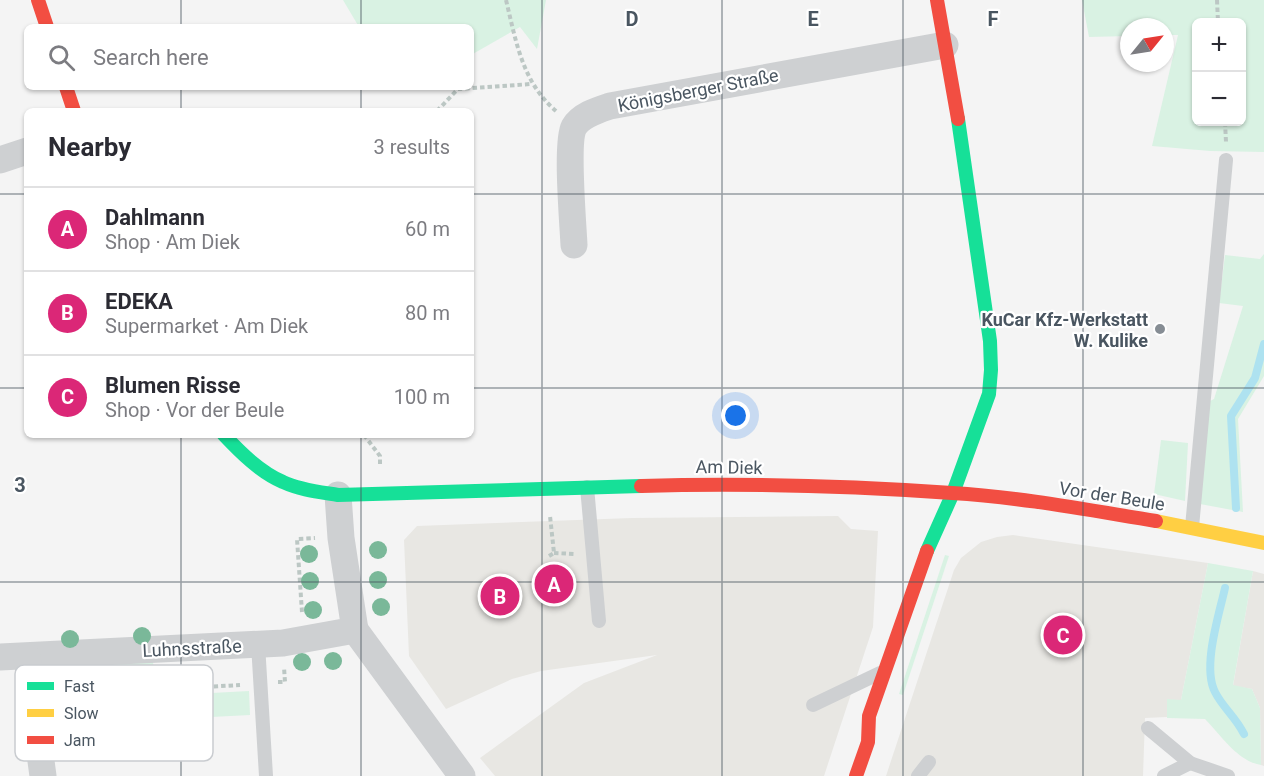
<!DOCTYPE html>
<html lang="en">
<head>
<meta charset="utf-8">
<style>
  :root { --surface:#fff; --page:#f2f2f3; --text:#2b2b33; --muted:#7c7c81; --line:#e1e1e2; --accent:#db2777 }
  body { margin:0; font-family:Roboto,sans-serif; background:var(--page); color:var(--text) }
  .controls { position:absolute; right:18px; top:18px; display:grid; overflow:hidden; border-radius:9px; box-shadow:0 2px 4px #0004 }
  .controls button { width:54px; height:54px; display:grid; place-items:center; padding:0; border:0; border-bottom:2px solid var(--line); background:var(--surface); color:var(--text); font:30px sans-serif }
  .compass { position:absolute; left:1120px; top:18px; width:54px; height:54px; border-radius:50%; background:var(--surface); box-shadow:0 2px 4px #0004; rotate:60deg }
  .you { position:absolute; left:736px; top:416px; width:21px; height:21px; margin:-15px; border:4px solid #fff; border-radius:50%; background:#1a73e8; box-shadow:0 0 0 9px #1a73e833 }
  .badge { display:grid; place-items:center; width:39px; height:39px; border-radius:50%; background:var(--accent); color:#fff; font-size:20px; font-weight:700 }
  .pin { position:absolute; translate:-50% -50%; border:3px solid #fff; box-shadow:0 2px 6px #0006 }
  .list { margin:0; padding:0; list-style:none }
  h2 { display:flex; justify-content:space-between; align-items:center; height:78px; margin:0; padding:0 24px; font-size:26px }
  h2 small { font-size:20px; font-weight:400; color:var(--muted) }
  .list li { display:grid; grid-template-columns:39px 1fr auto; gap:18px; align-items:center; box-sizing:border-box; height:84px; padding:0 24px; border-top:2px solid var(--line) }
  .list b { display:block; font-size:22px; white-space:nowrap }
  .list p { margin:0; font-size:20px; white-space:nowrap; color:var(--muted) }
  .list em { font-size:20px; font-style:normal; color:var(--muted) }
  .icon { flex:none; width:33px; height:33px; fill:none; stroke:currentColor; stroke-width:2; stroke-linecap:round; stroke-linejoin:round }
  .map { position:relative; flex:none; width:1264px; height:776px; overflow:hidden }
  .search { position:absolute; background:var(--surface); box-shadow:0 2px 4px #0004; left:24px; top:24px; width:450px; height:66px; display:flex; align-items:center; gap:15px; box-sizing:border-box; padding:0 21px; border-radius:9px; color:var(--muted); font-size:22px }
  .panel { position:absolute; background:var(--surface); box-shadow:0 2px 4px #0004; left:24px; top:108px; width:450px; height:330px; border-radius:9px }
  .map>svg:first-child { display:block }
  .commercial { fill:#e8e7e3 }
  .green { fill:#d9f2e3; fill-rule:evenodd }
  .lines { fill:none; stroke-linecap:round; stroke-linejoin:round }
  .stream { stroke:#aee2f0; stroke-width:8 }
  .path { stroke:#bcc7c4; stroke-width:4; stroke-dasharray:4.5 3; stroke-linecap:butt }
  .lane { stroke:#ced0d2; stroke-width:14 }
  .street { stroke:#ced0d2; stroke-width:27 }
  .fast { stroke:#16e098; stroke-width:14 }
  .slow { stroke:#ffcf43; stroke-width:14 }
  .jam { stroke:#f24e42; stroke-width:14 }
  .tree { fill:#7ab899 }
  .grid { fill:none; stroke:#4a5661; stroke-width:1.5; stroke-opacity:0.55 }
  .poi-dot { fill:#868d94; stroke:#fff; stroke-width:2 }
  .labels { text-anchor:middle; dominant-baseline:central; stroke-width:4.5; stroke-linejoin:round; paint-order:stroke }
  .street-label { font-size:18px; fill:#4a5661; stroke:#fff }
  .poi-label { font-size:18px; font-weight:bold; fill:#4a5661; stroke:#fff; text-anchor:end }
  .key { fill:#fff; stroke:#c9ccd0; stroke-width:1.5 }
  .key-label { font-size:16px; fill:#4a5661 }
  .grid-label { font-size:20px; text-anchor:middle; font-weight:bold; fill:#4a5661; stroke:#fff; stroke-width:4.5; stroke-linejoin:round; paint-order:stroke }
</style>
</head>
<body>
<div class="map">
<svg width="1264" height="776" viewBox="0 0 1264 776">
  <rect width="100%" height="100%" fill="#f4f4f4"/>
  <g class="commercial">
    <polygon points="838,516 851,529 878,531 873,627 824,776 495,776 480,758 584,683 657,655 541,671 512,679 446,709 409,656 404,540 417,526 632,518"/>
    <polygon points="1013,535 1208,563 1181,700 1167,717 1145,718 1143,776 886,776 954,570 961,558 981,542 997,537"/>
    <polygon points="1253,571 1264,574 1264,766 1261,765 1260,708 1252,689 1233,686"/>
  </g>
  <g class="green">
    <polygon points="343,0 546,0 537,49 520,27 471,55 471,27 359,27"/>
    <path d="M1082,0h182v152l-54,-1 -58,-5 26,-111h-13v-8h-36v9l-40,1zM1196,22h46v100h-46z"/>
    <polygon points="1264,254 1264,376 1238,419 1243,512 1200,504 1204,404 1214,399 1243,306 1219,303 1225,255 1260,259"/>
    <polygon points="1161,440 1188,443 1185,501 1154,494"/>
    <polygon points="945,555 949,556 903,695 899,694"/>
    <path d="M1208,563l45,8 -20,114 19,4 8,19 1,57c-24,-4 -40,-30 -56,-46l-38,-1v-19l14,1z"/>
    <polygon points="153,661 155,696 249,691 250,715 55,725 50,694 53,674 68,666"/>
  </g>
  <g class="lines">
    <g class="stream">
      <polyline points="1236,508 1231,416 1255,378 1264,344"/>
      <path d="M1225,588c-6,27 -23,79 -10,104 8,16 20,24 29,42"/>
    </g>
    <g class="path">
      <path d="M506,0c10,41 16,82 50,111"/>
      <polyline points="1217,0 1218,22"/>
      <polyline points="437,111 458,89 531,84"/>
      <polyline points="1225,122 1226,142"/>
      <polyline points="364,435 380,456 380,467"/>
      <polyline points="554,553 574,554"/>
      <polyline points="549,556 554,553 550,516"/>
      <polyline points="302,612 297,539 315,538"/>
      <polyline points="278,682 285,682 284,667"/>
      <polyline points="58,686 115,683 133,691 240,685"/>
    </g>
    <g class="lane">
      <polyline points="587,487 599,621"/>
      <polyline points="1192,527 1226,160"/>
      <polyline points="258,644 266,776"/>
      <polyline points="813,705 880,673"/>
      <polyline points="1148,728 1190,763 1228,776"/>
      <polyline points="918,776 929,762"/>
      <polyline points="1164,776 1190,763"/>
    </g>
    <g class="street">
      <polyline points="0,160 27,151"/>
      <path d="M574,245c-1,-21 -8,-103 0,-118 7,-12 24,-17 36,-21l335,-61"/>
      <polyline points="355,630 462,776"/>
      <polyline points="0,657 283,643 355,630 341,538 338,495"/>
      <polyline points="27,657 43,776"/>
    </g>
    <g class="fast">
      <path d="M224,435c17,18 36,37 59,47 17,8 37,10 55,13l303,-9"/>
      <polyline points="927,551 953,493 989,394 991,370 990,341 958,119"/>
    </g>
    <polyline class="slow" points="1156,521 1264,543"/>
    <g class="jam">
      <polyline points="38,0 47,27"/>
      <polyline points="937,0 958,119"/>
      <polyline points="66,87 74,111"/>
      <path d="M641,486c102,-3 209,0 311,7 68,4 136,17 204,28"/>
      <polyline points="856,776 868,742 869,716 927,551"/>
    </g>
  </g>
  <g class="tree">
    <circle cx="378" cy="550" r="9"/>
    <circle cx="309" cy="554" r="9"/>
    <circle cx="378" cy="580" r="9"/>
    <circle cx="310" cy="581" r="9"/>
    <circle cx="381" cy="607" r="9"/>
    <circle cx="313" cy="610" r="9"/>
    <circle cx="142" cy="636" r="9"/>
    <circle cx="70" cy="639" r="9"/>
    <circle cx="333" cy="661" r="9"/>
    <circle cx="302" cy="662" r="9"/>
  </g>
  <path class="grid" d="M181,0v27M361,0v27M542,0v776M722,0v776M903,0v776M1083,0v776M181,87v24M361,87v24M0,194h27M471,194h793M0,388h27M471,388h793M181,435v341M361,435v341M0,582h1264"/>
  <circle class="poi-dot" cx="1160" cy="329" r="6"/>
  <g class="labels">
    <g class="street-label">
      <text transform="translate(698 90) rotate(-11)">Königsberger Straße</text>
      <text transform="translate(729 467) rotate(1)">Am Diek</text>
      <text transform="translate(1112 496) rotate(9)">Vor der Beule</text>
      <text transform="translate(192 648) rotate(-3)">Luhnsstraße</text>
    </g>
    <g class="poi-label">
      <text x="1148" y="319">KuCar Kfz-Werkstatt<tspan x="1148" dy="21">W. Kulike</tspan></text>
    </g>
  </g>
  <rect x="15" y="665" width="198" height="96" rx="9" class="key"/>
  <rect x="27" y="682" width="27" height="8" fill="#16e098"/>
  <rect x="27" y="709" width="27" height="8" fill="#ffcf43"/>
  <rect x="27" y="736" width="27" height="8" fill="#f24e42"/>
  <g class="key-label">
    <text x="64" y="692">Fast</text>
    <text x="64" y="719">Slow</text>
    <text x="64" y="746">Jam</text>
  </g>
  <g class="grid-label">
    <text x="632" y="26">D</text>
    <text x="813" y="26">E</text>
    <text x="993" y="26">F</text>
    <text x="20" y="492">3</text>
  </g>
</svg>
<div class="controls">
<button>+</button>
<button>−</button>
</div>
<svg class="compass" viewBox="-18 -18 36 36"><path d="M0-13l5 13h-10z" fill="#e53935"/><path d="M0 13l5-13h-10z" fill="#7c7c81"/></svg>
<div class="you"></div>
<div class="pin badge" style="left:554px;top:584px">A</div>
<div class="pin badge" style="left:500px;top:596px">B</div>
<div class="pin badge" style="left:1063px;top:635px">C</div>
<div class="search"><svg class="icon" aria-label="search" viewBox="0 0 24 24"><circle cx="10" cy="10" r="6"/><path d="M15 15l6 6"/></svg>Search here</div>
<section class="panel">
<h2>Nearby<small>3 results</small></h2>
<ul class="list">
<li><span class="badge">A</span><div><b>Dahlmann</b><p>Shop · Am Diek</p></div><em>60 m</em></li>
<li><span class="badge">B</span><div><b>EDEKA</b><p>Supermarket · Am Diek</p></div><em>80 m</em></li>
<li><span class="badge">C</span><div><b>Blumen Risse</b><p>Shop · Vor der Beule</p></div><em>100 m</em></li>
</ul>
</section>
</div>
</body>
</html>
